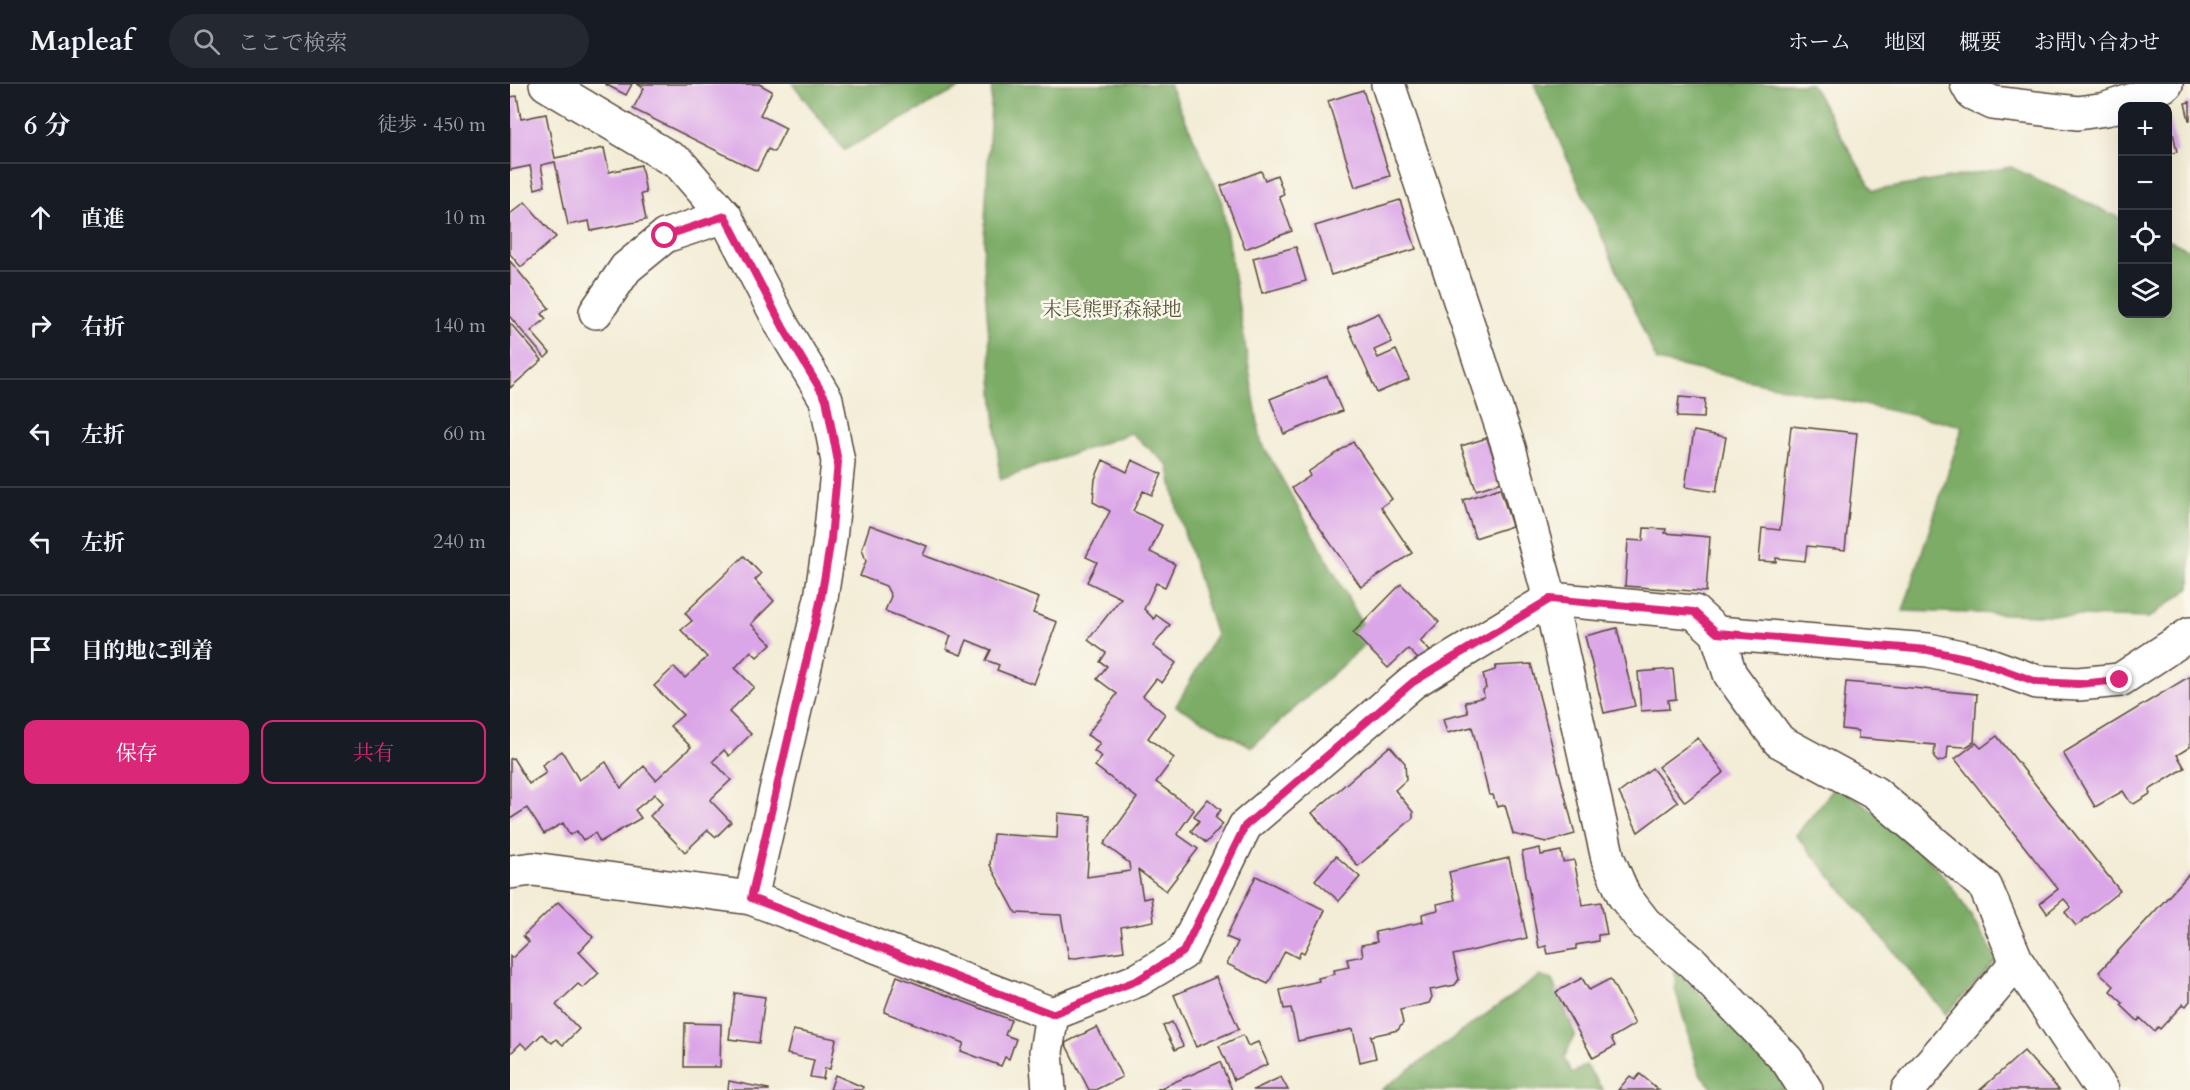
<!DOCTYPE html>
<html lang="ja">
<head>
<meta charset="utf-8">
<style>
  :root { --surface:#171b24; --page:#242831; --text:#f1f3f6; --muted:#9ea1a6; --line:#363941; --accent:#db2777 }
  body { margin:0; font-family:Cardo,"Noto Serif JP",serif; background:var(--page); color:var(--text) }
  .controls { position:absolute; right:18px; top:18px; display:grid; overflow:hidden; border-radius:12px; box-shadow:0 6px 24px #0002 }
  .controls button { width:54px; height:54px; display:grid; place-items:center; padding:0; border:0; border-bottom:2px solid var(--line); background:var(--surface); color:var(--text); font:30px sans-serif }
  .stop { position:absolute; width:18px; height:18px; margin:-14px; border:4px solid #db2777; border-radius:50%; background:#fff }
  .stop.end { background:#db2777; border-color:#fff; box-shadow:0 2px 6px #0008 }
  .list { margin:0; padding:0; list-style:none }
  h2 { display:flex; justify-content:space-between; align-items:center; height:78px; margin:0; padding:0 24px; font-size:26px }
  h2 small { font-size:20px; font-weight:400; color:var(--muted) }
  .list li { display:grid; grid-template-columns:39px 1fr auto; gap:18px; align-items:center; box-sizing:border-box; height:108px; padding:0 24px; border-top:2px solid var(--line) }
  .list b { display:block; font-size:22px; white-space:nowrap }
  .list em { font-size:20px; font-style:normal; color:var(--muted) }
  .actions { display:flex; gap:12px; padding:18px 24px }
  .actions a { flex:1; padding:14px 0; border:2px solid var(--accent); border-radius:12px; text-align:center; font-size:21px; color:var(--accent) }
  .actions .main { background:var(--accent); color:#fff }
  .icon { flex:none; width:33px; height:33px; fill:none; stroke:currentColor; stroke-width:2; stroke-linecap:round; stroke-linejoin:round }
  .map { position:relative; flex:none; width:1680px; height:1006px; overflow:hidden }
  header { display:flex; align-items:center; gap:36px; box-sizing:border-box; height:84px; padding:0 30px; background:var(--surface); border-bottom:2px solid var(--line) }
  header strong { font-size:28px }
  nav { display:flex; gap:33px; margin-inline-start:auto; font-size:21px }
  .search { width:420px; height:54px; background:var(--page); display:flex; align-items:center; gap:15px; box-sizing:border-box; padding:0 21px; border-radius:33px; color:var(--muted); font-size:22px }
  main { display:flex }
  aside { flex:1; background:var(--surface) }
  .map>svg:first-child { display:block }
  .forest { fill:#7cac66; stroke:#5c6b42; stroke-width:1.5 }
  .building { fill:#dba6e8 }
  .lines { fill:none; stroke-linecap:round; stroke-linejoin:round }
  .minor-casing { stroke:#57473a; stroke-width:36 }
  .minor { stroke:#fff; stroke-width:33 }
  .route { stroke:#db2777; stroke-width:8 }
  .labels { text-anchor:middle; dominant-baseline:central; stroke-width:5; stroke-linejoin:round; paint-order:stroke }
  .park-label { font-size:20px; fill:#585938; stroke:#fbf7ec }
</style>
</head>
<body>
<header>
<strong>Mapleaf</strong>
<div class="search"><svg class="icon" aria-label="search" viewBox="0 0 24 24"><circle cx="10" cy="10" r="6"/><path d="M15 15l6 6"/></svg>ここで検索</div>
<nav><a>ホーム</a><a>地図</a><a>概要</a><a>お問い合わせ</a></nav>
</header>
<main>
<aside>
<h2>6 分<small>徒歩 · 450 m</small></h2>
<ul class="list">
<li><svg class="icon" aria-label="ahead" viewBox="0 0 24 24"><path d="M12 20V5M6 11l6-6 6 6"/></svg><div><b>直進</b></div><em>10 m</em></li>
<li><svg class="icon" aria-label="right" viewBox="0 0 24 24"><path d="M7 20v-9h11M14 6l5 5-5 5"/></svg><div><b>右折</b></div><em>140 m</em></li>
<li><svg class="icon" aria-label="left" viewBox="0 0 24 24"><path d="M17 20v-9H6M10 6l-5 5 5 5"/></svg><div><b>左折</b></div><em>60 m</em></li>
<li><svg class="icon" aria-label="left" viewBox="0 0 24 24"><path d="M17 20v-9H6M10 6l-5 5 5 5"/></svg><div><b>左折</b></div><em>240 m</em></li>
<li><svg class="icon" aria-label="arrive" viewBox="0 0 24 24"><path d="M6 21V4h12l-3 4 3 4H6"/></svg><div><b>目的地に到着</b></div></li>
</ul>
<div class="actions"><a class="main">保存</a><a>共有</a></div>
</aside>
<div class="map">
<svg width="1680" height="1006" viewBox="0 0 1680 1006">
  <rect width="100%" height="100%" fill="#fbf7ec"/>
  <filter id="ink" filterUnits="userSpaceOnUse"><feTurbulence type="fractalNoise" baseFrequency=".0167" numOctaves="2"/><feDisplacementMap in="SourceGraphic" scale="12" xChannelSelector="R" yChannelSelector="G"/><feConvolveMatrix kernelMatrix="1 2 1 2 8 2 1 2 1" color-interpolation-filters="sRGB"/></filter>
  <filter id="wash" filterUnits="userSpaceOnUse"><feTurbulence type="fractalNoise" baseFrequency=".008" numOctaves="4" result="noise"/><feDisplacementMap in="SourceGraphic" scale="24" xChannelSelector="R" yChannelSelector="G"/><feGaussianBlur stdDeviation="1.35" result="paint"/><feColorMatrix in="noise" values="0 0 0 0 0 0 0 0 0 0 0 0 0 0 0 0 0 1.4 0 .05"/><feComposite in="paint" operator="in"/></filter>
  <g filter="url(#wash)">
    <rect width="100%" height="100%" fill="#f3edd7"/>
    <g class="forest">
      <polygon points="283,0 457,0 334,66"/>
      <polygon points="482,0 659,0 711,114 751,357 861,555 742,663 666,622 706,551 668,428 658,381 621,349 490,396 473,177"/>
      <polygon points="1024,0 1301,0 1363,107 1501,83 1612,135 1612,230 1658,230 1658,156 1680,166 1680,504 1639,534 1393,527 1453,342 1147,277"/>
      <path d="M1326,702c41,25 79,54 109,92 20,25 35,55 53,81l-52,55 -150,-179z"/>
      <polygon points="1165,887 1225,941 1252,971 1277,1006 1204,1006 1189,989 1165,904"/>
      <polygon points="1029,892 1042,896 1065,950 1054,974 1062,990 1076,981 1093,1006 871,1006"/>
    </g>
    <g id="blocks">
      <g class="building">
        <polygon points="95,0 122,0 116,11"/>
        <polygon points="127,0 249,0 262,7 250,31 276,44 264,68 258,65 247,87 123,25 134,4"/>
        <polygon points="853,6 880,92 845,103 818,17"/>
        <polygon points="7,12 11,35 36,30 45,74 94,64 99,88 131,81 136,109 131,110 136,136 81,147 79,137 58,141 45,78 31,81 35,102 25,105 20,82 0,86 0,13"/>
        <polygon points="1680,18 1680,36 1679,36 1675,19"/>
        <polygon points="1658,34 1660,34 1667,68 1658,70"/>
        <polygon points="751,87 755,96 767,91 774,110 769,112 782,147 735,165 711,102"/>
        <polygon points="890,116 906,165 821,191 805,142"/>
        <polygon points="15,118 46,153 11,183 0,170 0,130"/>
        <polygon points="786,163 796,197 752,209 743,174"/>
        <polygon points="0,177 39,224 32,230 36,235 21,247 40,269 35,274 0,233"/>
        <polygon points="869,229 882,258 864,266 868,274 886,266 899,295 867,309 838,243"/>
        <polygon points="0,239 32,276 0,304"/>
        <polygon points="817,292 832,327 774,350 760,315"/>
        <polygon points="1169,313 1195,315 1194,334 1167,333"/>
        <polygon points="1281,342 1347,349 1335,466 1297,462 1295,477 1266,474 1266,478 1249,477 1252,444 1270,446"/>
        <polygon points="1184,347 1216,353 1206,408 1175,403"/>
        <polygon points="977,354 992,398 966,406 951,362"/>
        <polygon points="843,358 882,415 871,423 902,469 851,503 782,404 800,392 798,388"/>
        <polygon points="593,376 617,388 622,376 652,390 642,411 633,407 623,427 652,441 640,468 665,480 655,503 646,499 634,525 644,535 646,531 660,541 643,562 666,579 652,599 646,595 633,612 655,630 638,654 664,674 646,698 684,726 667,750 688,765 656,807 628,786 633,815 641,813 644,837 611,843 614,867 559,875 551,831 506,829 480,781 483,750 547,754 548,729 581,732 577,793 620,787 619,779 594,760 627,714 585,682 592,673 584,667 590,659 577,651 607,610 587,595 597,582 590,578 596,569 578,556 611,514 577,498 587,478 576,473 600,427 583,418 585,395"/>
        <polygon points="990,404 1002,442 965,454 953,416"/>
        <polygon points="360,441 417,462 413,471 529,514 523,529 547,538 524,600 487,586 489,581 476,576 481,566 457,556 451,571 436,565 441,552 375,527 381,512 376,502 350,492 356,477 352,465"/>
        <polygon points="1134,444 1156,445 1155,449 1200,453 1196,508 1115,502 1118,456 1133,457"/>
        <polygon points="234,472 251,490 245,496 264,517 241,540 261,560 247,573 241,567 225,584 244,603 219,628 241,650 219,672 214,666 203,677 221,696 200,716 221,738 206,753 198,746 175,768 140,732 153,719 145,710 125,726 131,734 90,758 85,749 73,756 67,747 60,751 53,739 34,750 17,724 0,735 0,675 3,674 19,700 36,689 32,681 52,667 69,696 96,678 111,704 134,682 146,696 181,663 160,642 173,631 144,602 164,583 175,594 197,573 171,546 182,537 175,529"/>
        <polygon points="891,500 929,538 910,557 920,567 910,577 898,565 878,584 843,549"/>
        <polygon points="1107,544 1125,622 1094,629 1075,552"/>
        <polygon points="1021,580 1065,750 1036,758 1003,750 995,721 987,723 983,711 979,711 962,643 937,649 933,635 958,629 955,618 974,613 973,606 976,604 973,590 985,586 986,582"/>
        <polygon points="1163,585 1166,615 1158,616 1159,625 1131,627 1128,588"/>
        <polygon points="1680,592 1680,663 1667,671 1675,684 1639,706 1640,710 1624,720 1620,718 1613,707 1585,723 1553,669"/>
        <polygon points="1336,598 1467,610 1464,658 1456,663 1438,662 1437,675 1428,678 1424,674 1425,661 1348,654 1348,647 1332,645"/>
        <polygon points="1487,652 1610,807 1566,842 1555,828 1561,823 1554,815 1537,829 1530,819 1548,805 1445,675 1466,659 1471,664"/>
        <polygon points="1188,654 1214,688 1175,718 1148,683"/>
        <polygon points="880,662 895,679 896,696 885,706 903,728 903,734 848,782 802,729"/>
        <polygon points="1142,684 1168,718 1128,748 1109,709"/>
        <polygon points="698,715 711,726 705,733 713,740 696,759 681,747 689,737 684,732"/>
        <polygon points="1030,764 1031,771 1051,767 1053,778 1064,776 1073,821 1091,818 1097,850 1088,851 1088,857 1066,861 1066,865 1038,870 1036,862 1029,864 1012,768"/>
        <polygon points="826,772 850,793 829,817 805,796"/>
        <polygon points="999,774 1017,854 943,871 949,895 945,901 920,906 922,913 919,919 890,926 893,939 888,946 861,952 866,974 850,978 843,945 788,957 781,924 774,925 770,906 809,897 808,894 825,890 824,886 839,883 837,875 853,872 851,861 867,858 865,848 913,838 912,830 928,826 927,820 945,816 939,788"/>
        <polygon points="1680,789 1680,917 1676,922 1673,920 1650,945 1648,943 1644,947 1630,934 1628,937 1611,921 1613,919 1600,907 1604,902 1589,888"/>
        <polygon points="746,792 815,826 794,869 791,867 788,874 775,867 758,900 717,880 728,858 716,853"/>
        <polygon points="48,818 83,853 69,868 89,889 73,904 68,900 46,921 69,945 53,961 46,955 42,959 32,950 17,965 11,959 0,970 0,872 2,874 19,858 13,852"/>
        <polygon points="387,892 501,936 495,951 506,955 499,975 495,973 491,982 451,967 454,959 374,928"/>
        <polygon points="706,893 729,945 686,963 664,911"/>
        <polygon points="1072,894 1079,906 1100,895 1125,940 1101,954 1105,962 1083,974 1046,908"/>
        <polygon points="225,909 255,913 249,959 219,955"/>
        <polygon points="662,938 673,962 665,966 653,942"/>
        <polygon points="175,939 211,940 210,983 174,983"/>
        <polygon points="587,943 612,993 585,1006 579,1006 555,959"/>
        <polygon points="283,946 326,955 320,985 315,984 313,995 300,993 304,976 277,970"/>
        <polygon points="733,951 738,962 748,958 758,980 724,996 709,962"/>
        <polygon points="1514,967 1549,1006 1470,1006"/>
        <polygon points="710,978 722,1006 646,1006"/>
        <polygon points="1130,990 1149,1006 1108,1006 1120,992 1125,996"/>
        <polygon points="325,991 353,1003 352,1006 320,1006"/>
        <polygon points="771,993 778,1006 743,1006"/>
        <polygon points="219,997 259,1005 259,1006 218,1006"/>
      </g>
    </g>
  </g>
  <g filter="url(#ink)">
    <use href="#blocks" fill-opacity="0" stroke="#57473a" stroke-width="1.5"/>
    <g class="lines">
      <defs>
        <g id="minor">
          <polyline points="36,0 170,80 215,132 274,245 316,315 328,378 320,455 311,514 241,814"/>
          <polyline points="878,0 999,364 1040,515 1098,775 1114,812 1135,839 1183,879 1277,976 1296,1006"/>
          <polyline points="1457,0 1462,9 1483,19 1568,29 1596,25 1632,13 1656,0"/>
          <polyline points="86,228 116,184 155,152 215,132"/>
          <polyline points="1207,549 1418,566 1469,577 1527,598 1568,600 1610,596 1680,550"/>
          <polyline points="0,788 23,785 241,814 542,930 628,896 673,869 735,742 903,598 1040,515 1184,528 1207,549 1220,590 1269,657 1365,709 1475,802 1507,878 1592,1006"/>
          <polyline points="539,1006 536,968 542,930"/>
          <polyline points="1398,1006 1507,878"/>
        </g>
      </defs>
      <use href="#minor" class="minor-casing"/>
      <use href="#minor" class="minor"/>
    </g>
  </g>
  <g class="lines" filter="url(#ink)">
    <polyline class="route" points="155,152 215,132 274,245 316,315 328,378 321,455 311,514 241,814 542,930 628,896 673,868 735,742 903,598 1040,515 1184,528 1207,549 1418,566 1469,577 1527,598 1568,600 1610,596"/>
  </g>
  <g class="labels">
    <g class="park-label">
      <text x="602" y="225">末長熊野森緑地</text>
    </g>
  </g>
</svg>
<div class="controls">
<button>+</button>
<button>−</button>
<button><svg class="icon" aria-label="locate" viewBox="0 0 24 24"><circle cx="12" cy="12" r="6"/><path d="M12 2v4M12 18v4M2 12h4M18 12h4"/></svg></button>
<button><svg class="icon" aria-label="layers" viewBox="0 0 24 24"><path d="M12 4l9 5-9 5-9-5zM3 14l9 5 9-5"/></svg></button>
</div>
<div class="stop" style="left:155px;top:152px"></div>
<div class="stop end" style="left:1610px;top:596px"></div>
</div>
</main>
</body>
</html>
